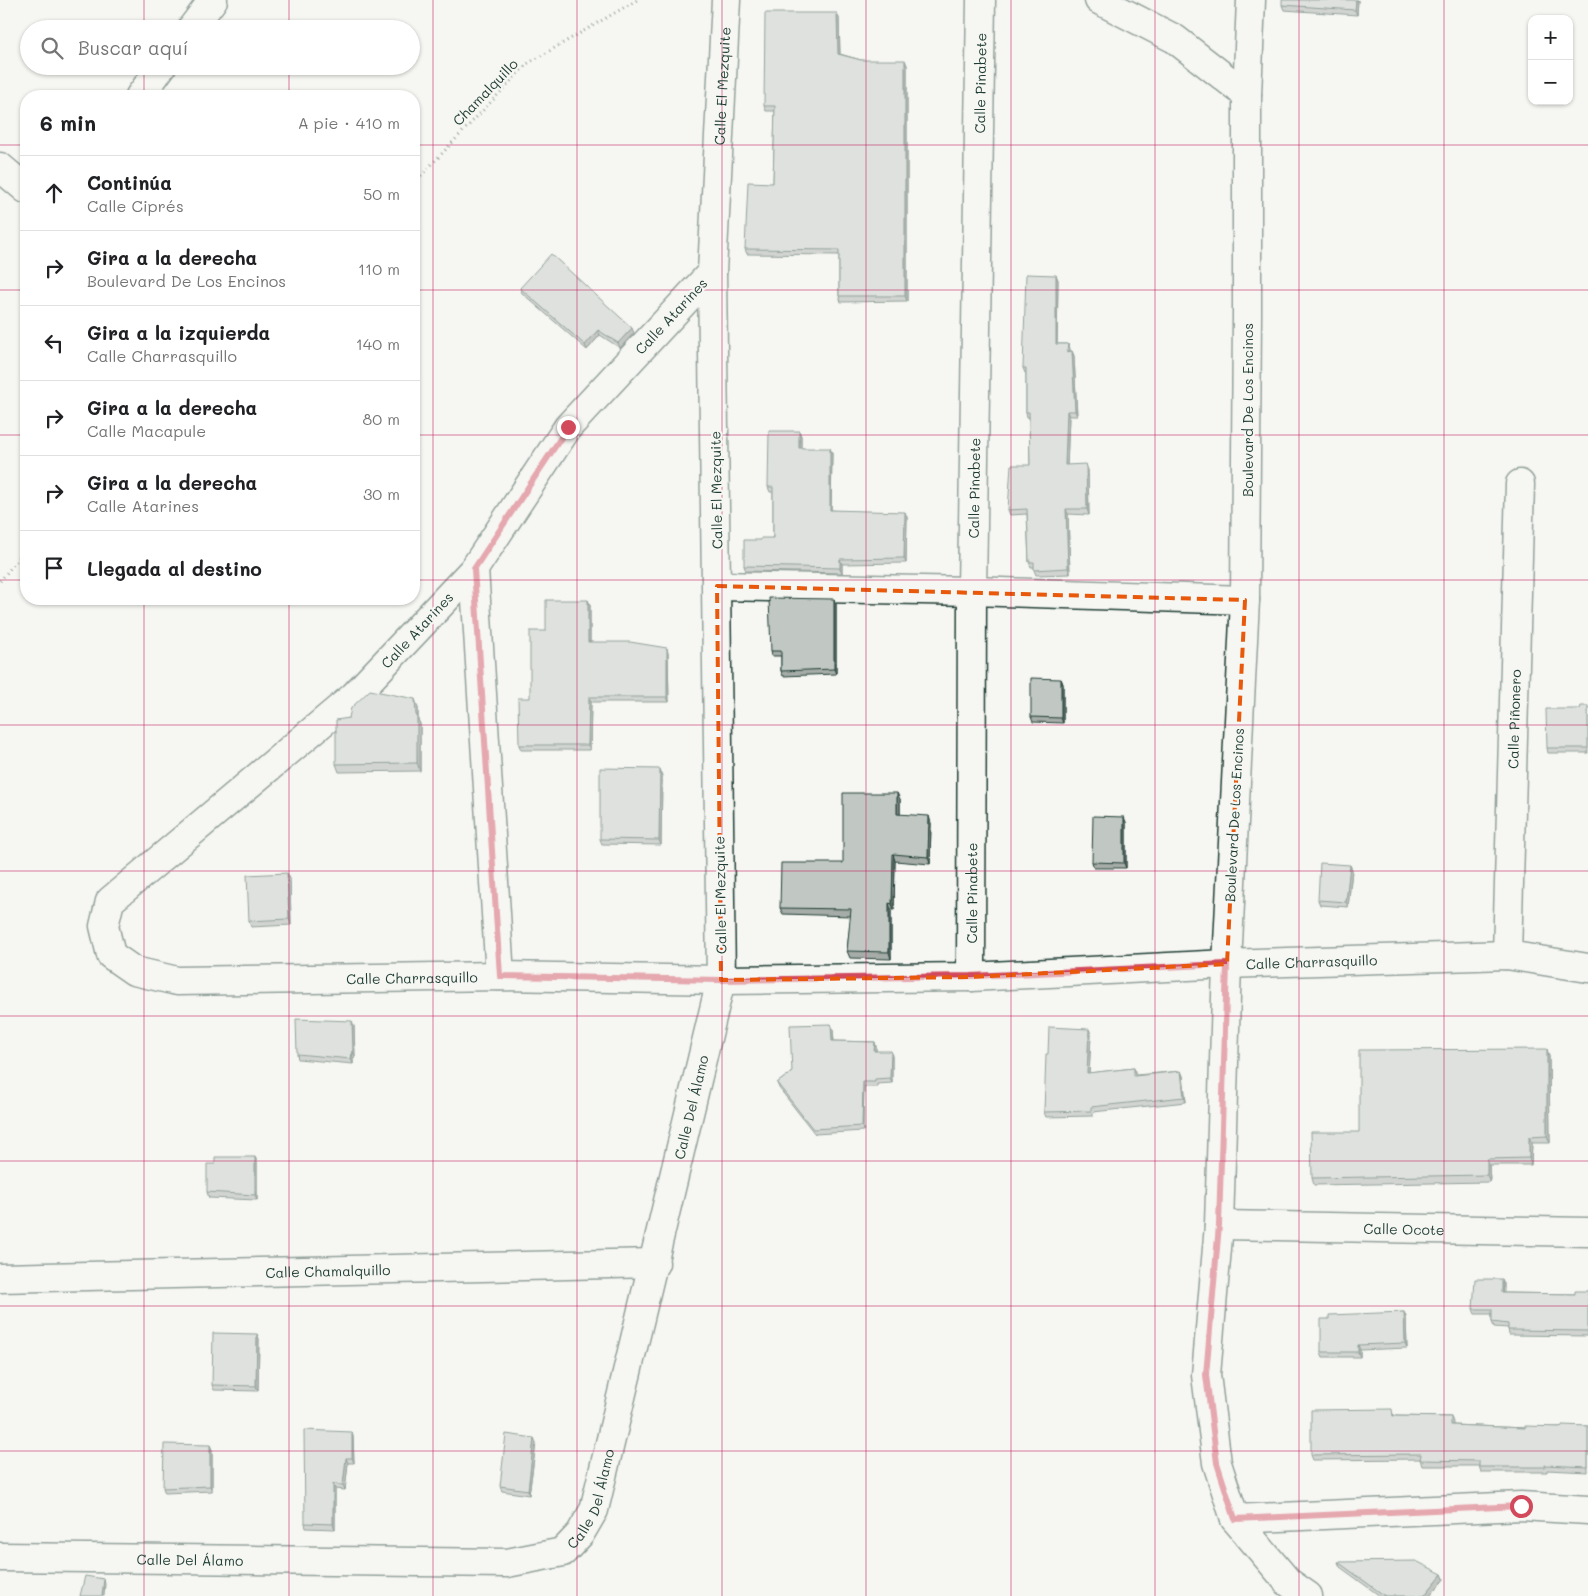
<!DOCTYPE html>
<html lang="es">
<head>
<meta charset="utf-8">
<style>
  :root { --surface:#fff; --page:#f2f2f2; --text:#202124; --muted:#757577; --line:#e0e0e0 }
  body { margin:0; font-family:Mali,sans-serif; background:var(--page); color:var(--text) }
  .controls { position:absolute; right:15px; top:15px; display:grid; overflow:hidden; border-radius:10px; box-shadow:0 1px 4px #0004 }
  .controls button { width:45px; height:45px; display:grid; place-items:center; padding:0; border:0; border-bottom:1px solid var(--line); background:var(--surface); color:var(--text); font:25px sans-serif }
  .stop { position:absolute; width:15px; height:15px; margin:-11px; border:4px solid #d1495b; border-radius:50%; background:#fff }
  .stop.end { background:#d1495b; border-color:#fff; box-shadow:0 1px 5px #0008 }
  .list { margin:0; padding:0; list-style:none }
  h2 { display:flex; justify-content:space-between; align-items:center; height:65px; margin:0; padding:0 20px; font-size:21px }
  h2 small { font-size:16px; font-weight:400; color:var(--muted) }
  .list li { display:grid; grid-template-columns:32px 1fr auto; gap:15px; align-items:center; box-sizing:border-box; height:75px; padding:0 20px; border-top:1px solid var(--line) }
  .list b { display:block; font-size:19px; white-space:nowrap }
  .list p { margin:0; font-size:16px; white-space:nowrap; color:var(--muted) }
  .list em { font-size:16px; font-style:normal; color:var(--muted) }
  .icon { flex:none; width:28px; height:28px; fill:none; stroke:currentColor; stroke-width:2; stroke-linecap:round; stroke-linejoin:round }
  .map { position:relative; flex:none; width:1588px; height:1596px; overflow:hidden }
  .search { position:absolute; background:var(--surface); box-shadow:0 1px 4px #0004; left:20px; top:20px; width:400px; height:55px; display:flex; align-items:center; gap:12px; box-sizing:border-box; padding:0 18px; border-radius:28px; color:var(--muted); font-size:19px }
  .panel { position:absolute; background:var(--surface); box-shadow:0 1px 4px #0004; left:20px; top:90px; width:400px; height:515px; border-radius:20px }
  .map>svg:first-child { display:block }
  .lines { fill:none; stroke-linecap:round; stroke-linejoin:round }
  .minor-casing { stroke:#1f3d34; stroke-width:31 }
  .path { stroke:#1f3d34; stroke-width:3; stroke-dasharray:1 4; stroke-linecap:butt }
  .minor { stroke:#f6f6f2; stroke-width:28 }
  .wall { fill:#a6aca8; stroke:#1f3d34 }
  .shaded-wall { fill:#878c88; stroke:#1f3d34 }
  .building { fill:#c1c8c3; stroke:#1f3d34 }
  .route { stroke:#d1495b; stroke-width:6 }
  .marked { fill:none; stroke:#e8590c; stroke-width:4; stroke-dasharray:10 6; stroke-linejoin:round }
  .grid { fill:none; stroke:#c2185b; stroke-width:1; stroke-opacity:0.55 }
  .labels { text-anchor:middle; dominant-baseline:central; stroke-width:4.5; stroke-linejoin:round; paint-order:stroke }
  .street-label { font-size:14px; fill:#1f3d34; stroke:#f6f6f2 }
</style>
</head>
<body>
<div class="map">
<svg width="1588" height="1596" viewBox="0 0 1588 1596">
  <rect width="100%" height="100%" fill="#f6f6f2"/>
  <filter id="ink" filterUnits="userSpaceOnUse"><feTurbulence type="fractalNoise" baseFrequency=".02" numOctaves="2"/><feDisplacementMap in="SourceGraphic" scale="10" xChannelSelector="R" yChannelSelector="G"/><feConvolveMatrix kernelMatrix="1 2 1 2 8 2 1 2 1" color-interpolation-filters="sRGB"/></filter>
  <g filter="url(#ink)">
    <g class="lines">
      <defs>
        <g id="minor">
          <polyline points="1099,0 1175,39 1247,95"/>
          <polyline points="1251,0 1247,95 1247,314 1245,600 1227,964 1219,1225 1206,1375 1217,1463 1235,1519 1288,1582 1308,1596"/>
          <polyline points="191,29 213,0"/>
          <polyline points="140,96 162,66"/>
          <polyline points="0,167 26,189"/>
          <path id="s1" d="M712,272l-144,155 -94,142 -120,127 -244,205 -6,25 7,29 23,16 43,10 323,-5 221,4 250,-3 256,-13 280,-9 81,13"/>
          <polyline points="474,569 500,976"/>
          <polyline points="717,586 972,591 1245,600"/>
          <path id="s2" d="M1507,955l13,-471"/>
          <path id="s3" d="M971,977l1,-386 9,-591"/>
          <path id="s4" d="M1219,1225l369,7"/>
          <path id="s5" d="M0,1278l655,-15"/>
          <polyline points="1235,1519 1521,1506 1588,1510"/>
          <path id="s6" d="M0,1557l507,6 56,-11 17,-18 14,-24 127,-530 -9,-708 14,-272"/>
        </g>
      </defs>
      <use href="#minor" class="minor-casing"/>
      <g class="path">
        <polyline points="414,183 527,64 637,0"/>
        <polyline points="0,581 26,549"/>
      </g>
      <use href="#minor" class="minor"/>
    </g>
    <g class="wall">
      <polygon points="1358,0 1357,15 1284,10 1282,5"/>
      <polygon points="839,18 840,54 861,60 907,65 907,301 841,302 839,296 839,255 747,254 745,249 773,183 775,111 766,111 764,106"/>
      <polygon points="1056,275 1058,280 1057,344 1068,344 1070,349 1069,351 1072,351 1074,356 1077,416 1069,416 1067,465 1088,470 1089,515 1068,514 1070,574 1036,575 1034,570 1034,567 1031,567 1029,562 1027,514 1010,515 1008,510 1030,465 1029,417 1027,417 1026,412 1026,373 1025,373 1023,368"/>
      <polygon points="520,288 634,333 620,348 600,335 587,350 522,293"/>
      <polygon points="799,431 801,436 801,448 832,453 831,510 907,517 906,563 842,564 842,573 746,571 744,566 761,540 773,538 773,492 770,492 768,487"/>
      <polygon points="588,600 590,605 590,642 668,653 669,702 591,702 590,750 521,750 519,745 546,631"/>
      <polygon points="836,604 836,674 783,676 781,671 781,656 772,656 771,651"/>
      <polygon points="1061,679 1063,684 1063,723 1033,722 1031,717"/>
      <polygon points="1588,706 1588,753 1548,753 1547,748 1580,709"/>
      <polygon points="418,708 418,720 420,724 420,771 339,772 336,764"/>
      <polygon points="660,769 662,775 661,845 602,844 600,839"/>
      <polygon points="900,799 900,815 931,823 930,864 895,861 894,910 891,910 891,959 850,958 847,951 851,916 783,914 780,908 843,863"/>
      <polygon points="1126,822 1126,868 1094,868 1092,862"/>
      <polygon points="1350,865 1352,870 1348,907 1320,905 1318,900"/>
      <polygon points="287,873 290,879 291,925 251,927 249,921"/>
      <polygon points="354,1026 355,1057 353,1058 353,1064 298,1059 297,1054"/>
      <polygon points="833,1029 834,1041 875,1042 876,1047 876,1051 892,1056 892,1083 877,1084 877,1087 864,1087 863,1131 815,1134 779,1088 777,1083 792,1072"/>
      <polygon points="1091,1034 1089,1073 1134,1068 1136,1075 1181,1071 1183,1076 1186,1102 1093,1112 1093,1116 1046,1117 1044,1112 1048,1054"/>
      <polygon points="1549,1056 1550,1143 1532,1143 1531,1165 1489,1165 1490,1182 1314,1185 1312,1178 1359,1132"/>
      <polygon points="255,1157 257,1162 257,1200 209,1198 207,1192"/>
      <polygon points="1502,1279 1504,1284 1504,1293 1575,1294 1588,1291 1588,1336 1509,1335 1508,1328 1494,1327 1492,1322 1492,1314 1475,1314 1473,1309"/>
      <polygon points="1404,1312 1406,1317 1407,1348 1360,1350 1360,1357 1323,1357 1321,1352 1329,1319"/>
      <polygon points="257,1334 259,1339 258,1391 214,1390 212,1385"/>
      <polygon points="1394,1414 1394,1416 1451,1417 1453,1422 1453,1425 1525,1428 1588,1426 1588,1472 1547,1470 1547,1472 1481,1472 1479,1466 1422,1466 1420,1459 1313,1460 1311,1455"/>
      <polygon points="352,1432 353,1437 354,1463 348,1463 345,1490 335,1489 335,1529 306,1528 305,1523"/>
      <polygon points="534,1438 536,1443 529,1495 502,1491 500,1486"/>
      <polygon points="210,1445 212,1450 212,1491 165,1493 163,1488"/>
      <polygon points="1338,1562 1442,1574 1444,1579 1430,1596 1380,1596 1340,1567"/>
    </g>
    <g class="shaded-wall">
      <polygon points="1356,0 1358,0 1357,15 1355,10"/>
      <polygon points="837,13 839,18 840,59 838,54"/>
      <polygon points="905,60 907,65 907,301 905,296"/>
      <polygon points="1056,275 1058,280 1057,349 1056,344"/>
      <polygon points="632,328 634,333 620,348 618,343"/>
      <polygon points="598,330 600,335 587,350 585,345"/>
      <polygon points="1068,344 1070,349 1069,357 1067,352"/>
      <polygon points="1072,351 1074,356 1077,416 1075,411"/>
      <polygon points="1067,411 1069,416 1067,470 1065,465"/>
      <polygon points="799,431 801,436 801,453 799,448"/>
      <polygon points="830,448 832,453 831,515 830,510"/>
      <polygon points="1086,464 1088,470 1089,515 1087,509"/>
      <polygon points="1066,509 1068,514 1070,574 1068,568"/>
      <polygon points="905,512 907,517 906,563 904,558"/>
      <polygon points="840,559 842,564 842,573 840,568"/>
      <polygon points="834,599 836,604 836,674 834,669"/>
      <polygon points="588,600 590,605 590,647 588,642"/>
      <polygon points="667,648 668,653 669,702 667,697"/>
      <polygon points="1061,679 1063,684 1063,723 1061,718"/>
      <polygon points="589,697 591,702 590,750 588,745"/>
      <polygon points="415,699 418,708 418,720 420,724 420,771 417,763"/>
      <polygon points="660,769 662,775 661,845 659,840"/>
      <polygon points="897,793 900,799 900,821 897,814"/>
      <polygon points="929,816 931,823 930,864 928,857"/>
      <polygon points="1124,817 1126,822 1126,868 1124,863"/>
      <polygon points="893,854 895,861 894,910 892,904"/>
      <polygon points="1350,865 1352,870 1348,907 1346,902"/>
      <polygon points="287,873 290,879 291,925 289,919"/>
      <polygon points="889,903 891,910 891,959 889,952"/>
      <polygon points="352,1021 354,1026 355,1057 353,1052"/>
      <polygon points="831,1024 833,1029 834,1046 832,1041"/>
      <polygon points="1089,1029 1091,1034 1089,1078 1087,1073"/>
      <polygon points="875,1042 876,1047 876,1056 874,1051"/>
      <polygon points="1547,1049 1549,1056 1550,1143 1547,1136"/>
      <polygon points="891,1051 892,1056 892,1083 890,1078"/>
      <polygon points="352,1052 353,1058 353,1064 351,1059"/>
      <polygon points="1181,1071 1183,1076 1186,1102 1184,1097"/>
      <polygon points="863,1082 864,1087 863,1131 862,1126"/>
      <polygon points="1529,1137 1532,1143 1531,1165 1529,1158"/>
      <polygon points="255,1157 257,1162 257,1200 255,1195"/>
      <polygon points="1487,1159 1489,1165 1490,1182 1487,1175"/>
      <polygon points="1502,1279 1504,1284 1503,1298 1502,1293"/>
      <polygon points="1404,1312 1406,1317 1407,1348 1405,1343"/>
      <polygon points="257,1334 259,1339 258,1391 256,1386"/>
      <polygon points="1358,1345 1360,1350 1360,1357 1358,1352"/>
      <polygon points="352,1432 353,1437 354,1463 352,1458"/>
      <polygon points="534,1438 536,1443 529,1495 528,1490"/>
      <polygon points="210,1445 212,1450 212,1491 210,1486"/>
      <polygon points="346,1458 348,1463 345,1490 343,1485"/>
      <polygon points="333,1484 335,1489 335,1529 333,1524"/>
      <polygon points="1442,1574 1444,1579 1430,1596 1424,1596"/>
      <polygon points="104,1579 105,1584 104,1596 102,1596"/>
    </g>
    <g class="building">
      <polygon points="1282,0 1356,0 1355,10 1282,5"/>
      <polygon points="765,13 837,13 838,54 861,60 905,60 905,296 839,296 839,250 745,249 748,182 773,183 775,106 764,106"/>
      <polygon points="551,254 632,328 618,343 598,330 585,345 520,288"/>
      <polygon points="1026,274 1056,275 1056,344 1068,344 1067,352 1072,351 1075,411 1067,411 1065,465 1086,464 1087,509 1066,509 1068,568 1034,570 1034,562 1029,562 1027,509 1008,510 1011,465 1030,465 1029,412 1026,412 1026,368 1023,368"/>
      <polygon points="769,431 799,431 799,448 830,448 830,510 905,512 904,558 840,559 840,568 744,566 744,540 761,540 761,538 773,538 773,487 768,487"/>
      <polygon points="769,598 834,599 834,669 781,671 781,651 771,651"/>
      <polygon points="546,600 588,600 588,642 630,642 667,648 667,697 589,697 588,745 519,745 518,698 530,698 530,631 546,631"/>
      <polygon points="1031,678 1061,679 1061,718 1031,717"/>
      <polygon points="370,690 415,699 416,715 417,715 417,763 336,764 336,720 349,718 351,708"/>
      <polygon points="1581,706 1588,706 1588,748 1547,748 1546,709 1580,709"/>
      <polygon points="600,768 660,769 659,840 600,839"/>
      <polygon points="843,793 897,793 897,814 929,816 928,857 893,854 892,904 889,903 889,952 847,951 851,909 780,908 781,863 843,863"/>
      <polygon points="1093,816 1124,817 1124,863 1092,862"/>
      <polygon points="1320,863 1350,865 1346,902 1318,900"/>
      <polygon points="287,873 289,919 249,921 247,875"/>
      <polygon points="296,1019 352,1021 353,1052 352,1052 351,1059 297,1054"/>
      <polygon points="831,1024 832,1041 875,1042 874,1051 891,1051 890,1078 875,1079 875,1082 863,1082 862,1126 813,1129 777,1083 792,1072 790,1025"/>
      <polygon points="1049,1027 1089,1029 1087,1073 1134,1068 1134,1076 1181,1071 1184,1097 1091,1107 1091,1111 1044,1112 1046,1054 1048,1054"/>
      <polygon points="1547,1049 1547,1136 1529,1137 1529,1158 1487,1159 1487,1175 1312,1178 1311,1132 1359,1132 1359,1050"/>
      <polygon points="215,1157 255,1157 255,1195 207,1192 207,1164 215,1164"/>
      <polygon points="1475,1279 1502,1279 1502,1293 1575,1294 1575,1291 1588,1291 1588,1331 1508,1330 1508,1324 1492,1322 1492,1309 1473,1309"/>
      <polygon points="1404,1312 1405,1343 1358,1345 1358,1352 1321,1352 1321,1319 1329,1319 1329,1315"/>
      <polygon points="213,1333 257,1334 256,1386 212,1385"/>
      <polygon points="1392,1409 1393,1416 1451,1417 1451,1425 1525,1428 1525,1426 1562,1427 1562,1425 1588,1426 1588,1467 1545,1465 1545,1467 1479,1467 1479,1461 1420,1460 1421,1454 1311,1455 1311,1410"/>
      <polygon points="304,1430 352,1432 352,1458 346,1458 343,1485 333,1484 333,1524 305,1523"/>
      <polygon points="506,1434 534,1438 528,1490 500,1486"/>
      <polygon points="164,1444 210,1445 210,1486 163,1488"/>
      <polygon points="1416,1561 1442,1574 1424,1596 1385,1596 1338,1562"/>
      <polygon points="85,1576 104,1579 102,1596 80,1596"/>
    </g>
  </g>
  <g class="lines" filter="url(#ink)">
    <polyline class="route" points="568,427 474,569 500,976 721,980 971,976 1227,964 1219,1225 1206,1375 1217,1463 1235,1519 1521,1506"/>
  </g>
  <path d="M0 0H1588V1596H0ZM717,586l528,14 -18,364 -256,13 -250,3z" fill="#f6f6f2" fill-opacity=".55" fill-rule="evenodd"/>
  <path class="marked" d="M717,586l528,14 -18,364 -256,13 -250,3z"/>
  <path class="grid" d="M144,0v29M289,0v29M433,0v1596M577,0v1596M722,0v1596M866,0v1596M1011,0v1596M1155,0v1596M1299,0v1596M1444,0v1596M144,66v30M289,66v30M0,145h26M414,145h1174M0,290h26M414,290h1174M0,435h26M414,435h1174M0,580h26M414,580h1174M144,599v997M289,599v997M0,725h1588M0,871h1588M0,1016h1588M0,1161h1588M0,1306h1588M0,1451h1588"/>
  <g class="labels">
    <g class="street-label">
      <text stroke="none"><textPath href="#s3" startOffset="894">Calle Pinabete</textPath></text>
      <text stroke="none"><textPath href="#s6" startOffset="2056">Calle El Mezquite</textPath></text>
      <text transform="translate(485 92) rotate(-46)">Chamalquillo</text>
      <text transform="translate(671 316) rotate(-47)">Calle Atarines</text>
      <text transform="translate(1247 410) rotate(-90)">Boulevard De Los Encinos</text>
      <text stroke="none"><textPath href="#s3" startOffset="489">Calle Pinabete</textPath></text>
      <text transform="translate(716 490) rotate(-91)">Calle El Mezquite</text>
      <text transform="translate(417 630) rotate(-47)">Calle Atarines</text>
      <text stroke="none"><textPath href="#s2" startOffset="236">Calle Piñonero</textPath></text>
      <text transform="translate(1234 815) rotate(-87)">Boulevard De Los Encinos</text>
      <text stroke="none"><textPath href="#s3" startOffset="84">Calle Pinabete</textPath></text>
      <text transform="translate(720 895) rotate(-91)">Calle El Mezquite</text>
      <text stroke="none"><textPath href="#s1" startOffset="2138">Calle Charrasquillo</textPath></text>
      <text stroke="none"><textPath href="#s1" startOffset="1238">Calle Charrasquillo</textPath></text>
      <text stroke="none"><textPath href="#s6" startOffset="1031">Calle Del Álamo</textPath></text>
      <text stroke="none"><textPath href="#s4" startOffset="185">Calle Ocote</textPath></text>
      <text stroke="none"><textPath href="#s5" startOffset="328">Calle Chamalquillo</textPath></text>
      <text stroke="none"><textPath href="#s6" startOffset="626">Calle Del Álamo</textPath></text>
      <text stroke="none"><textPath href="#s6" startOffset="190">Calle Del Álamo</textPath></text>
    </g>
  </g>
</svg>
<div class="controls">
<button>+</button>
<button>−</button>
</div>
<div class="stop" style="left:1521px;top:1506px"></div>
<div class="stop end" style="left:568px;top:427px"></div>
<div class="search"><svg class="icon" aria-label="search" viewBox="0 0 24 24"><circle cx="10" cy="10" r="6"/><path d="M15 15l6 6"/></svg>Buscar aquí</div>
<section class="panel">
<h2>6 min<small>A pie · 410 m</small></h2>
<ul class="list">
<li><svg class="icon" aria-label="ahead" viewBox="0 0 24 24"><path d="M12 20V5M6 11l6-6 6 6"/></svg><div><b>Continúa</b><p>Calle Ciprés</p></div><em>50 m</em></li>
<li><svg class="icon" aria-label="right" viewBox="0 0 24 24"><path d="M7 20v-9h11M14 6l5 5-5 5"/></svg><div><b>Gira a la derecha</b><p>Boulevard De Los Encinos</p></div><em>110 m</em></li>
<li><svg class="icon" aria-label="left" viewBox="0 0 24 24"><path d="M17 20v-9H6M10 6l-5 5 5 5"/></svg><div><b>Gira a la izquierda</b><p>Calle Charrasquillo</p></div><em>140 m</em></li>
<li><svg class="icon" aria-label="right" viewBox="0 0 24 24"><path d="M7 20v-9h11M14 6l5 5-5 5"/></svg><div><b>Gira a la derecha</b><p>Calle Macapule</p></div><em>80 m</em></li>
<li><svg class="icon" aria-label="right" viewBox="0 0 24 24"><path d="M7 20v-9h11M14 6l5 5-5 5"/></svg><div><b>Gira a la derecha</b><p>Calle Atarines</p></div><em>30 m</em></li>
<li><svg class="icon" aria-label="arrive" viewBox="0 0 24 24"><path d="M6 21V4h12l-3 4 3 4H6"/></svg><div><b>Llegada al destino</b></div></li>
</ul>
</section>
</div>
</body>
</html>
